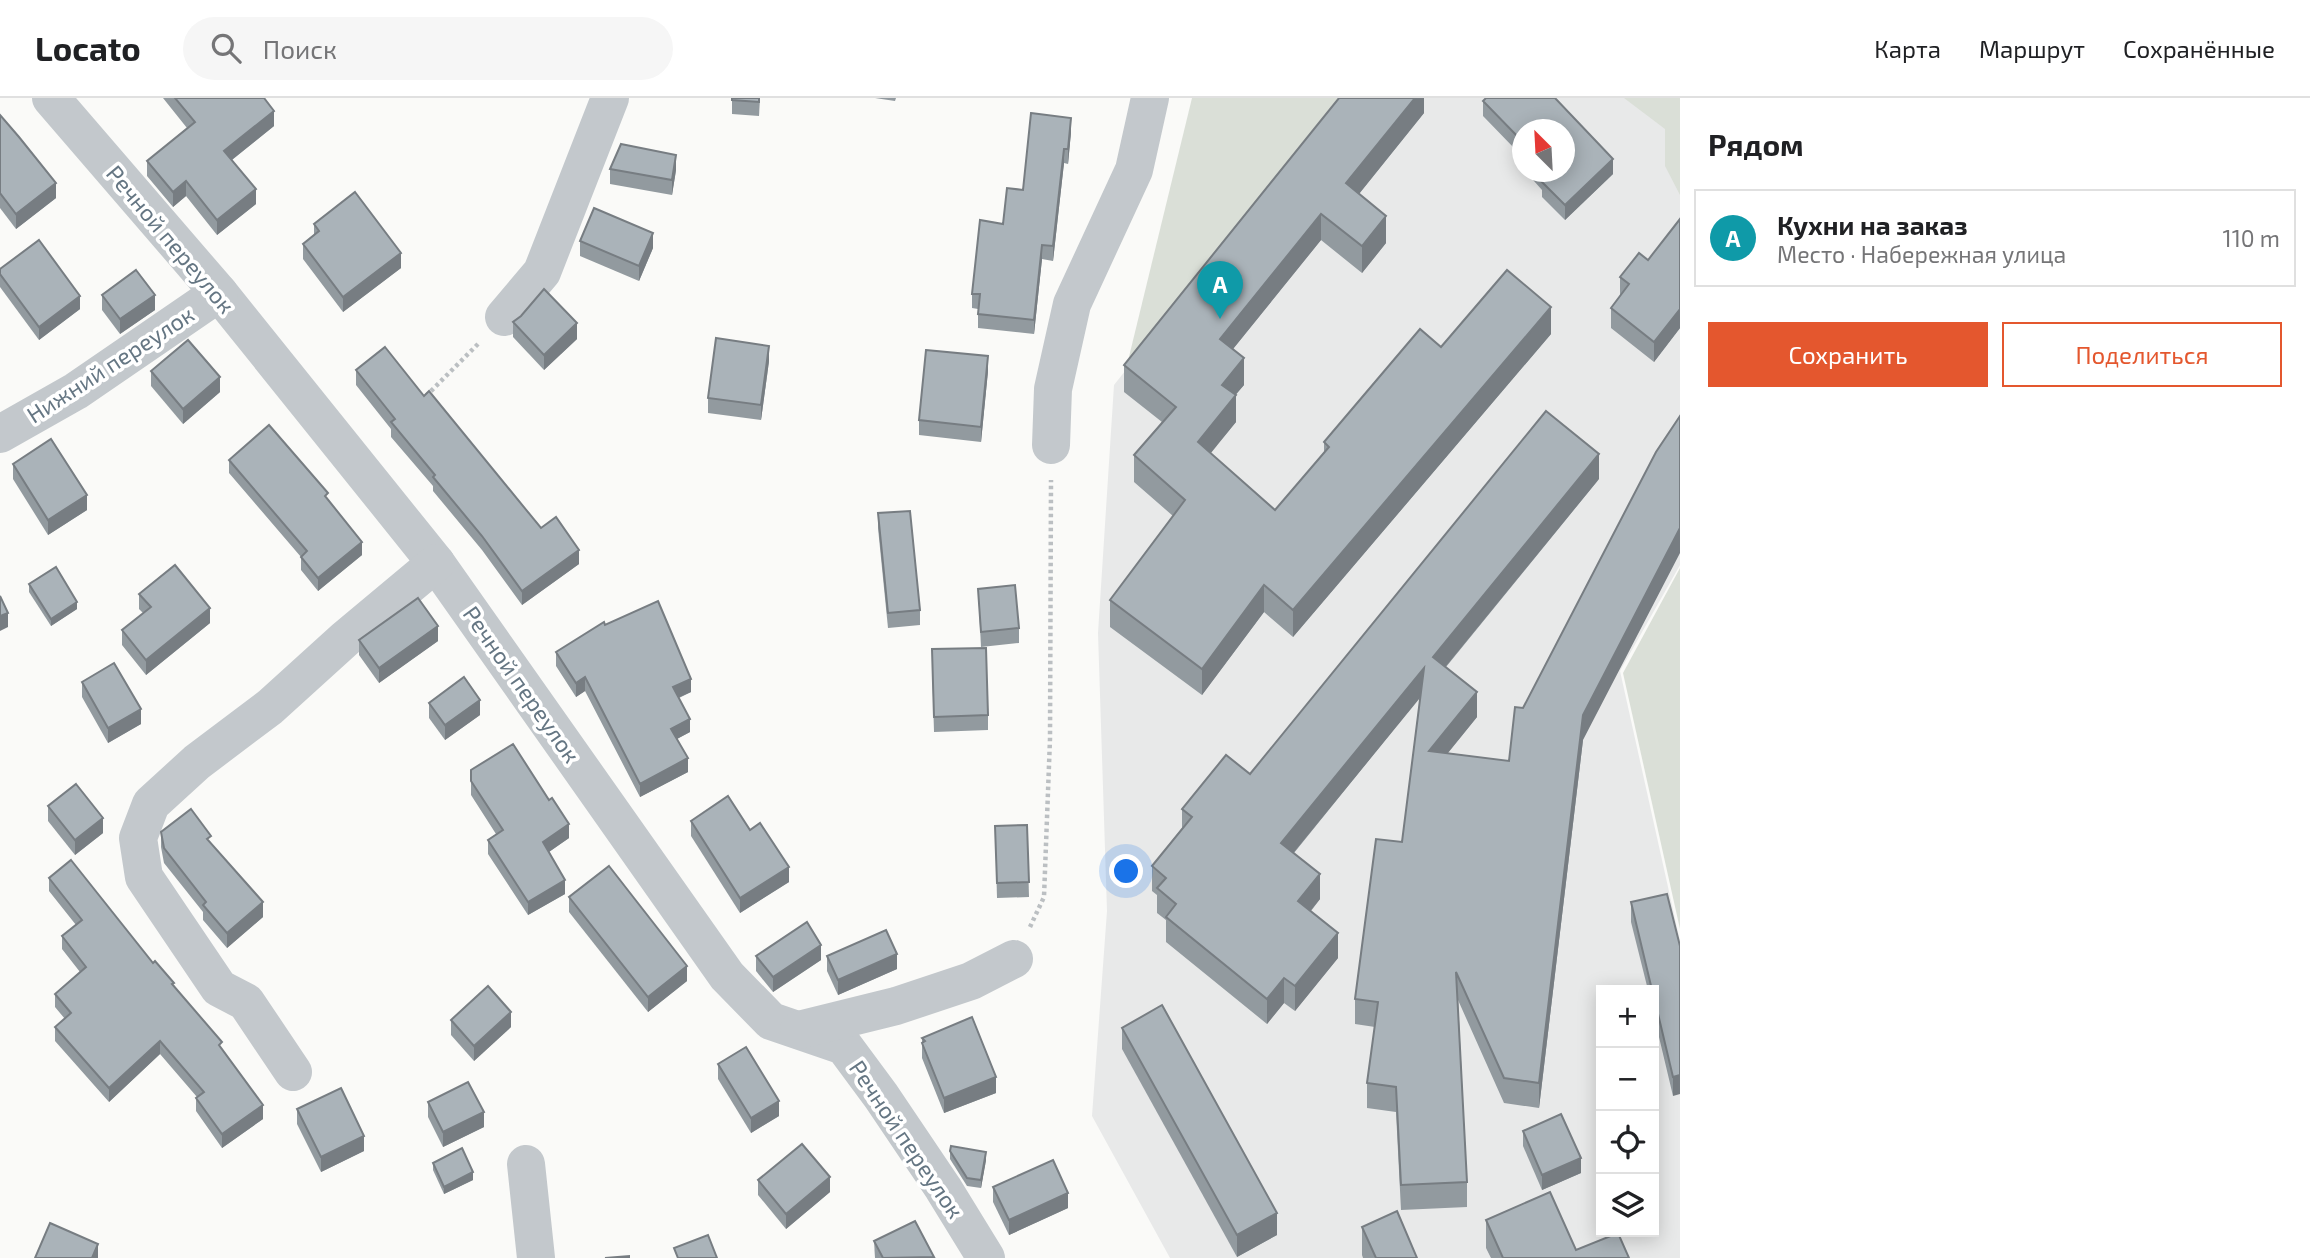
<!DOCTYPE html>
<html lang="ru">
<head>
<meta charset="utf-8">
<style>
  :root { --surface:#fff; --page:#f6f6f6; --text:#202124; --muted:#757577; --line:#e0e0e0; --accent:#e4572e }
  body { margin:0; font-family:"Exo 2",sans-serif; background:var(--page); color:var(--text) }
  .controls { position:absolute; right:21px; bottom:21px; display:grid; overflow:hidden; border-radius:0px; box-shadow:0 4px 18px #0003 }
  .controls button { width:63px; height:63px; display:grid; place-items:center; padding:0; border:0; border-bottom:2px solid var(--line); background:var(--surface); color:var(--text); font:35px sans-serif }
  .compass { position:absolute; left:1512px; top:21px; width:63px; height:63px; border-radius:50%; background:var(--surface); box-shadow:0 4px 18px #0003; rotate:336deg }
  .you { position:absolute; left:1127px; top:774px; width:24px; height:24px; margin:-18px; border:5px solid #fff; border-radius:50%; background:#1a73e8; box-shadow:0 0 0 10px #1a73e833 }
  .badge { display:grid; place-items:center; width:46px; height:46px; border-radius:50%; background:var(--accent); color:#fff; font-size:23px; font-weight:700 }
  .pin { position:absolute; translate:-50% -58px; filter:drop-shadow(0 2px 4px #0008) }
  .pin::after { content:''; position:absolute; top:37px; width:24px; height:21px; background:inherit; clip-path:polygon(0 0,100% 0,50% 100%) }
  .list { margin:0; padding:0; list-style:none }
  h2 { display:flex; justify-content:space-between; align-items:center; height:91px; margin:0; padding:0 28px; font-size:30px }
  h2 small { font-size:23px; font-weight:400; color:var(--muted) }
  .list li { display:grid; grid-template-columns:46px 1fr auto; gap:21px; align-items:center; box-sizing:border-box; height:98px; margin:0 14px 14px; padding:0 14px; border:2px solid var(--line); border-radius:0px }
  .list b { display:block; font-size:26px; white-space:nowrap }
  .list p { margin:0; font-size:23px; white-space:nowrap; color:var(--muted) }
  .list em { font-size:23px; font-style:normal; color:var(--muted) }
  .actions { display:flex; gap:14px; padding:21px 28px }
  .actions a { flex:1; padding:16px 0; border:2px solid var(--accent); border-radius:0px; text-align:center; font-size:24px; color:var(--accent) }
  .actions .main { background:var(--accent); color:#fff }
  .icon { flex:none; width:38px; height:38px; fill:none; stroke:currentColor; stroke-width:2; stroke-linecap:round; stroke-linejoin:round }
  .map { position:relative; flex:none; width:1680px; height:1160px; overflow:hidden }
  header { display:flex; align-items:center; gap:42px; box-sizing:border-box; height:98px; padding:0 35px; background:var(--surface); border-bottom:2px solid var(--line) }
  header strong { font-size:33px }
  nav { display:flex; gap:38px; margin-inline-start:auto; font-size:24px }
  .search { width:490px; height:63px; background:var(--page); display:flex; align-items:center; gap:18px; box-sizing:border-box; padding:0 24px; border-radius:38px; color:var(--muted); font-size:26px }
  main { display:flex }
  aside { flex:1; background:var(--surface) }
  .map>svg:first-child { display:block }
  .built { fill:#e8e9e9; fill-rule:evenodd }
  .green { fill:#dadfd7 }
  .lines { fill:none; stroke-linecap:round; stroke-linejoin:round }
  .path { stroke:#bbbfc2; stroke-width:4.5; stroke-dasharray:3.5 3.5; stroke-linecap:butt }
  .minor { stroke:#c3c8cc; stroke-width:38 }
  .wall { fill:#929a9f }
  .shaded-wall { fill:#777d82 }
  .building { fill:#aab3b9; stroke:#777d82; stroke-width:2 }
  .labels { text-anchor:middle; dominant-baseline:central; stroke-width:7; stroke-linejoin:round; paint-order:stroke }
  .street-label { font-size:23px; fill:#657683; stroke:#fff }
</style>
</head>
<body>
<header>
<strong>Locato</strong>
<div class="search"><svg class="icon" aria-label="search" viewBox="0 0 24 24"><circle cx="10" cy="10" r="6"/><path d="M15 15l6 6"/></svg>Поиск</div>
<nav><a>Карта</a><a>Маршрут</a><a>Сохранённые</a></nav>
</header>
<main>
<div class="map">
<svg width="1680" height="1160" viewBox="0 0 1680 1160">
  <rect width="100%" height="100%" fill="#fafaf8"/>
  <path class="built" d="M1341,0h295l44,30v437l-60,106 60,270v317h-510l-78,-142 15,-205 -9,-278 16,-248zM1522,32h42v42h-42zM1601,892h53v242h-53z"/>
  <g class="green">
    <polygon points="1192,0 1338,0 1127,267"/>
    <polygon points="1624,0 1680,0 1680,97 1665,68 1665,31"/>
    <polygon points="1680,470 1680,831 1623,575"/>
  </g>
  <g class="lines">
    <g class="path">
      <polyline points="426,298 479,245"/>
      <polyline points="1030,829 1044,799 1050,641 1051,382"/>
    </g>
    <g class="minor">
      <polyline points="51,0 219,195 436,465 727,878 771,923 844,948 881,998 943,1090 986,1160"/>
      <polyline points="504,219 542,174 610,0"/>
      <polyline points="0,336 76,293 219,195"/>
      <polyline points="1051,347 1053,291 1072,206 1134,72 1150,0"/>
      <polyline points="799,932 896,908 971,883 1014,861"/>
      <polyline points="293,974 246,904 219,890 171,819 144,779 138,740 151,706 197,664 270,609 345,541 436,465"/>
      <polyline points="526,1066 536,1160"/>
    </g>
  </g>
  <g class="wall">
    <polygon points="163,0 264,0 274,28 232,62 256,106 217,137 186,98 173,109 147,78 147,63 187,30"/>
    <polygon points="732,0 760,0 759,18 732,16"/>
    <polygon points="875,0 896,0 895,3"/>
    <polygon points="1424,0 1424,15 1359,96 1386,145 1362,175 1321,142 1233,251 1244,287 1235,297 1236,324 1210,355 1275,412 1324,355 1324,344 1441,249 1551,236 1293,539 1264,514 1202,597 1110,529 1110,502 1173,418 1134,384 1134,357 1162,324 1124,294 1124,267"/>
    <polygon points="1483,3 1613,76 1565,122 1542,99 1542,92 1526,74 1564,74 1522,32 1522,70 1515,62 1515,51 1483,18"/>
    <polygon points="0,17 56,100 16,131 0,110"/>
    <polygon points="1071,34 1068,66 1064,65 1053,163 1042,161 1034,236 978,230 978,211 972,210 972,196 1023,92"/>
    <polygon points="610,71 676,72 672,97 610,86"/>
    <polygon points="1680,121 1680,230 1654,264 1611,230 1611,210 1620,198 1620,179 1648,162"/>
    <polygon points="314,126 401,170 343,214 303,161 303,146 314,137"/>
    <polygon points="580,143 653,150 639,183 580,158"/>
    <polygon points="0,171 80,211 39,242 0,189"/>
    <polygon points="102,197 155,212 120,236 102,212"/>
    <polygon points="513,224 577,241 544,272 513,239"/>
    <polygon points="769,263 761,322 708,315 708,300"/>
    <polygon points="356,272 424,298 541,430 579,466 522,507 482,452 433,393 433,388 391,339 391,331 356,287"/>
    <polygon points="151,273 220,294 183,326 151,288"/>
    <polygon points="988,273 981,344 919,337 919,322"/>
    <polygon points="229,362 328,403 362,457 318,493 301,472 301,459 229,375"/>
    <polygon points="13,366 87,412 48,437 13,381"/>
    <polygon points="1599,381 1446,569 1477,619 1448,655 1509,663 1583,642 1539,1010 1504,1005 1458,902 1467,1084 1467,1109 1401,1112 1396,1014 1367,1010 1367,985 1375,929 1355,926 1355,901 1402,744 1420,599 1294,755 1320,801 1311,813 1338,860 1295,913 1284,905 1267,926 1166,844 1166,822 1157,815 1157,797 1152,793 1152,768 1182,730 1182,711 1250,676"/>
    <polygon points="878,415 920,512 920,527 888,530 878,430"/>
    <polygon points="29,486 77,511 51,528 29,494"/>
    <polygon points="978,491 1019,530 1019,545 981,549"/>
    <polygon points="139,496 210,525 146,577 122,547 122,532 143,515 139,511"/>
    <polygon points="605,527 691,594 679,600 690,634 677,641 688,674 640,699 585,593 576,599 556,568 556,554"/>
    <polygon points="359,542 438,543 379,585 359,557"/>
    <polygon points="932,566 988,617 988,632 934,634"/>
    <polygon points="82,584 141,626 108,645 82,599"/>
    <polygon points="429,605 480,617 445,642 429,620"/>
    <polygon points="471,672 569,740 549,754 565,796 528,817 488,756 488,742 496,736 471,697"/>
    <polygon points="48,708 103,735 75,757 48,723"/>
    <polygon points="691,723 750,732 789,784 740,815 691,738"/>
    <polygon points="1027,727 1029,799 997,800 995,728"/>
    <polygon points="161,734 211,746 263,819 227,850 203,822 203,814 164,765 161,749"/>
    <polygon points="49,780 153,865 174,888 222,951 263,1021 222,1050 196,1013 196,1000 197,999 160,956 109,1004 55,943 55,929 65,921 55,909 55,896 80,874 62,851 62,838 76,827 49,793"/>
    <polygon points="569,799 687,883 648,914 569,814"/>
    <polygon points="1631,804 1680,848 1673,998 1654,918 1654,892 1648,892 1631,824"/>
    <polygon points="756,858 821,862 773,894 756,873"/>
    <polygon points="827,858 897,871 838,897 827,873"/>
    <polygon points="451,922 511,929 474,963 451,937"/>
    <polygon points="1122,930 1277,1137 1237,1159 1122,951"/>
    <polygon points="922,940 996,995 944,1015 922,960"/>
    <polygon points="718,966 779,1018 751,1035 718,981"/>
    <polygon points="428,1004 484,1029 443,1049 428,1019"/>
    <polygon points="297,1011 364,1053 321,1074 297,1026"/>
    <polygon points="1523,1033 1581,1075 1542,1092 1523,1048"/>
    <polygon points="950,1053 986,1062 981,1090 967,1088 950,1061"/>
    <polygon points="433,1065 473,1082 444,1096 433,1072"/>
    <polygon points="758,1082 830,1094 786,1131 758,1097"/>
    <polygon points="993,1089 1068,1110 1009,1137 993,1104"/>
    <polygon points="1486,1122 1576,1152 1629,1160 1491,1160 1486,1150"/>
    <polygon points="1362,1129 1417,1160 1363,1160 1362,1157"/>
    <polygon points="874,1143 934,1160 875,1160"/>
  </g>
  <g class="shaded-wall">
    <polygon points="1415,0 1424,0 1424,15 1346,112 1346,85"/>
    <polygon points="274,13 274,28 224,68 224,53"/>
    <polygon points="1071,20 1071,34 1068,66 1068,51"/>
    <polygon points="1064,51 1064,65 1053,163 1053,148"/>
    <polygon points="676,57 676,72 672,97 672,82"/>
    <polygon points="1613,61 1613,76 1565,122 1565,107"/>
    <polygon points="186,83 186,98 173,109 173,94"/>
    <polygon points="56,85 56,100 16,131 16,116"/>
    <polygon points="256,91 256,106 217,137 217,122"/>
    <polygon points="1321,116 1321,142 1220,267 1220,241"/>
    <polygon points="1386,118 1386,145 1362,175 1362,148"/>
    <polygon points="653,135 653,150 639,183 639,168"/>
    <polygon points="1042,147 1042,161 1034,236 1034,222"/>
    <polygon points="401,155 401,170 343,214 343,199"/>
    <polygon points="155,197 155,212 120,236 120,221"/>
    <polygon points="80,198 80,211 39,242 39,229"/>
    <polygon points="1551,209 1551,236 1293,539 1293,512"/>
    <polygon points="1680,211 1680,230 1654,264 1654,244"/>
    <polygon points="577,225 577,241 544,272 544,257"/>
    <polygon points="769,248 769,263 761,322 761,307"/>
    <polygon points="988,258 988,273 981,344 981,329"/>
    <polygon points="1244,260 1244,287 1222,313 1222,287"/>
    <polygon points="220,279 220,294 183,326 183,311"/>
    <polygon points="1236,297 1236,324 1198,371 1198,344"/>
    <polygon points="1599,356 1599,381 1433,584 1433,559"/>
    <polygon points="87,397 87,412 48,437 48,422"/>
    <polygon points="1680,430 1680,455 1583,642 1539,1010 1539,985 1583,617"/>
    <polygon points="362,444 362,457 318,493 318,480"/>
    <polygon points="579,452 579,466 522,507 522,493"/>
    <polygon points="1264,487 1264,514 1202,597 1202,571"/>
    <polygon points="77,504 77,511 51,528 51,521"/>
    <polygon points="210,510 210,525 146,577 146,562"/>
    <polygon points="8,515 8,529 0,533 0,518"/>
    <polygon points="438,528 438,543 379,585 379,570"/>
    <polygon points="1424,570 1424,595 1281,770 1281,745"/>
    <polygon points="585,579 585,593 576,599 576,585"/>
    <polygon points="691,581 691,594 673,602 673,589"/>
    <polygon points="1477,594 1477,619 1429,678 1429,653"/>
    <polygon points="480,602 480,617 445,642 445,627"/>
    <polygon points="141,611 141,626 108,645 108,630"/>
    <polygon points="690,621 690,634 671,644 671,631"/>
    <polygon points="688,660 688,674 640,699 640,686"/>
    <polygon points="103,720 103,735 75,757 75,742"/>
    <polygon points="569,726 569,740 543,758 543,744"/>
    <polygon points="789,769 789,784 740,815 740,800"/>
    <polygon points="1320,776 1320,801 1298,828 1298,803"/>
    <polygon points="565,782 565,796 528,817 528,804"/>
    <polygon points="263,804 263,819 227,850 227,835"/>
    <polygon points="1338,835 1338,860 1295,913 1295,888"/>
    <polygon points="821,847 821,862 773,894 773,879"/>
    <polygon points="897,856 897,871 838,897 838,882"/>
    <polygon points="687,868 687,883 648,914 648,899"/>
    <polygon points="1284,880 1284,905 1267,926 1267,901"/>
    <polygon points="511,914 511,929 474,963 474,948"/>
    <polygon points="160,943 160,956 109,1004 109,990"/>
    <polygon points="1680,977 1680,996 1673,998 1673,979"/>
    <polygon points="996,979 996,995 944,1015 944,1000"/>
    <polygon points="779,1003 779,1018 751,1035 751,1020"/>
    <polygon points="263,1007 263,1021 222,1050 222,1036"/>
    <polygon points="484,1014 484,1029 443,1049 443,1034"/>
    <polygon points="364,1038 364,1053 321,1074 321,1059"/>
    <polygon points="986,1054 986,1062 981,1090 981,1082"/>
    <polygon points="1581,1060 1581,1075 1542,1092 1542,1077"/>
    <polygon points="473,1074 473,1082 444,1096 444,1089"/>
    <polygon points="830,1079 830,1094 786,1131 786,1116"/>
    <polygon points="1068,1095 1068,1110 1009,1137 1009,1122"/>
    <polygon points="1277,1115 1277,1137 1237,1159 1237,1137"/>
    <polygon points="98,1146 98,1160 92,1160"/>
  </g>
  <g class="building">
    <polygon points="175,0 264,0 274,13 224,53 256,91 217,122 186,83 173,94 147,63 195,24"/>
    <polygon points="732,0 759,0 759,4 732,2"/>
    <polygon points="1339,0 1415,0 1346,85 1386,118 1362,148 1321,116 1220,241 1244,260 1222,287 1236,297 1198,344 1275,412 1329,349 1324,344 1420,231 1441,249 1507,172 1551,209 1293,512 1264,487 1202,571 1110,502 1185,402 1134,357 1176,309 1124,267"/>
    <polygon points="1486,0 1555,0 1613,61 1565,107 1542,84 1546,81 1539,74 1564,74 1564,32 1522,32 1522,55 1515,47 1521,42 1483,3"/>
    <polygon points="1031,15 1071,20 1068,51 1064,51 1053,148 1042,147 1034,222 978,216 980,196 972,196 980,122 1003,126 1007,90 1023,92"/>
    <polygon points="0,17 19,39 56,85 16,116 0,95"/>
    <polygon points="621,46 676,57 672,82 610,71"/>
    <polygon points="355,94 401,155 343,199 303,146 319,133 314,126"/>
    <polygon points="594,110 653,135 639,168 580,143"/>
    <polygon points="1680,121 1680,211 1654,244 1611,210 1629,186 1620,179 1639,155 1648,162"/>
    <polygon points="39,142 80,198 39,229 0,176 0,171"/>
    <polygon points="136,172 155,197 120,221 102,197"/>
    <polygon points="544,191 577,225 544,257 513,224 521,218"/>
    <polygon points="716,240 769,248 761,307 708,300"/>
    <polygon points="188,242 220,279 183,311 151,273"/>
    <polygon points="385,249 424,298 429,293 541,430 556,419 579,452 522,493 482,438 433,379 435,377 391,324 395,321 356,272"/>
    <polygon points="926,252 988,258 981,329 919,322"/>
    <polygon points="1546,313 1599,356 1433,559 1477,594 1429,653 1509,663 1515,609 1523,610 1656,354 1680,318 1680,430 1583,617 1539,985 1504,980 1456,874 1467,1084 1401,1087 1396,989 1367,985 1378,904 1355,901 1376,741 1402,744 1424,570 1281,745 1320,776 1298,803 1338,835 1295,888 1284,880 1267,901 1166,819 1176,806 1157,790 1166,780 1152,768 1192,719 1182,711 1226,657 1250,676"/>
    <polygon points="269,327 328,395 325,398 362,444 318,480 301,459 307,453 229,362"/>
    <polygon points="51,341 87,397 48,422 13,366"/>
    <polygon points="910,413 920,512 888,515 878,415"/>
    <polygon points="175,467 210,510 146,562 122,532 151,509 139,496"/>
    <polygon points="56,469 77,504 51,521 29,486"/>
    <polygon points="1015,487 1019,530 981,534 978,491"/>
    <polygon points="0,498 8,515 0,518"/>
    <polygon points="418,500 438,528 379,570 359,542"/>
    <polygon points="658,503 691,581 673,589 690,621 671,631 688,660 640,686 585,579 576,585 556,554 604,524 605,527"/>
    <polygon points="986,550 988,617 934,619 932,551"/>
    <polygon points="114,565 141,611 108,630 82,584"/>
    <polygon points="464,579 480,602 445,627 429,605"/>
    <polygon points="513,646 549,702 552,700 569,726 543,744 565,782 528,804 488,742 503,732 471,683 471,672"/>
    <polygon points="76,686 103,720 75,742 48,708"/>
    <polygon points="728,698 750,732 760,725 789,769 740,800 691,723"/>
    <polygon points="191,711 211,738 207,741 263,804 227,835 203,807 206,804 164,750 161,734"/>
    <polygon points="1027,727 1029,784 997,785 995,728"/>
    <polygon points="71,762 153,865 155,863 174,885 172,886 222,944 219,947 263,1007 222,1036 196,1000 204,994 160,943 109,990 55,929 71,915 55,896 86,869 62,838 82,822 49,780"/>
    <polygon points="609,768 687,868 648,899 569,799"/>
    <polygon points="1667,796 1680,848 1680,977 1673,979 1654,899 1654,892 1652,892 1631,804"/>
    <polygon points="807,824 821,847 773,879 756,858"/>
    <polygon points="886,832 897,856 838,882 827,858"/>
    <polygon points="488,888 511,914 474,948 451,922"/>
    <polygon points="1162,907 1277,1115 1237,1137 1122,930"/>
    <polygon points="972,919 996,979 944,1000 922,945 925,943 922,940"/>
    <polygon points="746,949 779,1003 751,1020 718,966"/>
    <polygon points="468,984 484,1014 443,1034 428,1004"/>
    <polygon points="341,990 364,1038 321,1059 297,1011"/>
    <polygon points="1561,1016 1581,1060 1542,1077 1523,1033"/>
    <polygon points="802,1046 830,1079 786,1116 758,1082"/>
    <polygon points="951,1048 986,1054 981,1082 967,1080 950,1053"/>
    <polygon points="462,1050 473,1074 444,1089 433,1065"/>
    <polygon points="1053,1062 1068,1095 1009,1122 993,1089"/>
    <polygon points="1550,1094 1576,1152 1618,1135 1629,1160 1503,1160 1486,1122"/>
    <polygon points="1397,1113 1417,1160 1376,1160 1362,1129"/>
    <polygon points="915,1123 934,1159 883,1160 874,1143"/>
    <polygon points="50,1125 98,1146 92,1160 35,1160"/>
    <polygon points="708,1137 717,1160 678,1160 674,1150"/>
    <polygon points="629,1158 629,1160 605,1160"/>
  </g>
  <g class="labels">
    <g class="street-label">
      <text transform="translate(171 141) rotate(50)">Речной переулок</text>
      <text transform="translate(110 266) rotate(-33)">Нижний переулок</text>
      <text transform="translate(522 586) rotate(55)">Речной переулок</text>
      <text transform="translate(907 1041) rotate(56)">Речной переулок</text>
    </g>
  </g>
</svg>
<div class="controls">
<button>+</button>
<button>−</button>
<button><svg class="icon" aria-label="locate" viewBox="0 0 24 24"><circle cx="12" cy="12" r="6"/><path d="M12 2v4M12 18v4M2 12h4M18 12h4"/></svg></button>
<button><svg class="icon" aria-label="layers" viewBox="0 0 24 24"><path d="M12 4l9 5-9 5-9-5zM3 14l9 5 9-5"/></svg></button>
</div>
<svg class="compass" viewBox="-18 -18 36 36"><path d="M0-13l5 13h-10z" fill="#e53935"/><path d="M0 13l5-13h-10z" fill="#757577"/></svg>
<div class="you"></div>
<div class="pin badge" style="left:1220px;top:221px;background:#0f9aa8">A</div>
</div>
<aside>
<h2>Рядом<small></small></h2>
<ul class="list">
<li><span class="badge" style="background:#0f9aa8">A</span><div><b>Кухни на заказ</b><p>Место · Набережная улица</p></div><em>110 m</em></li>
</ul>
<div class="actions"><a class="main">Сохранить</a><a>Поделиться</a></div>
</aside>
</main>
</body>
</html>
